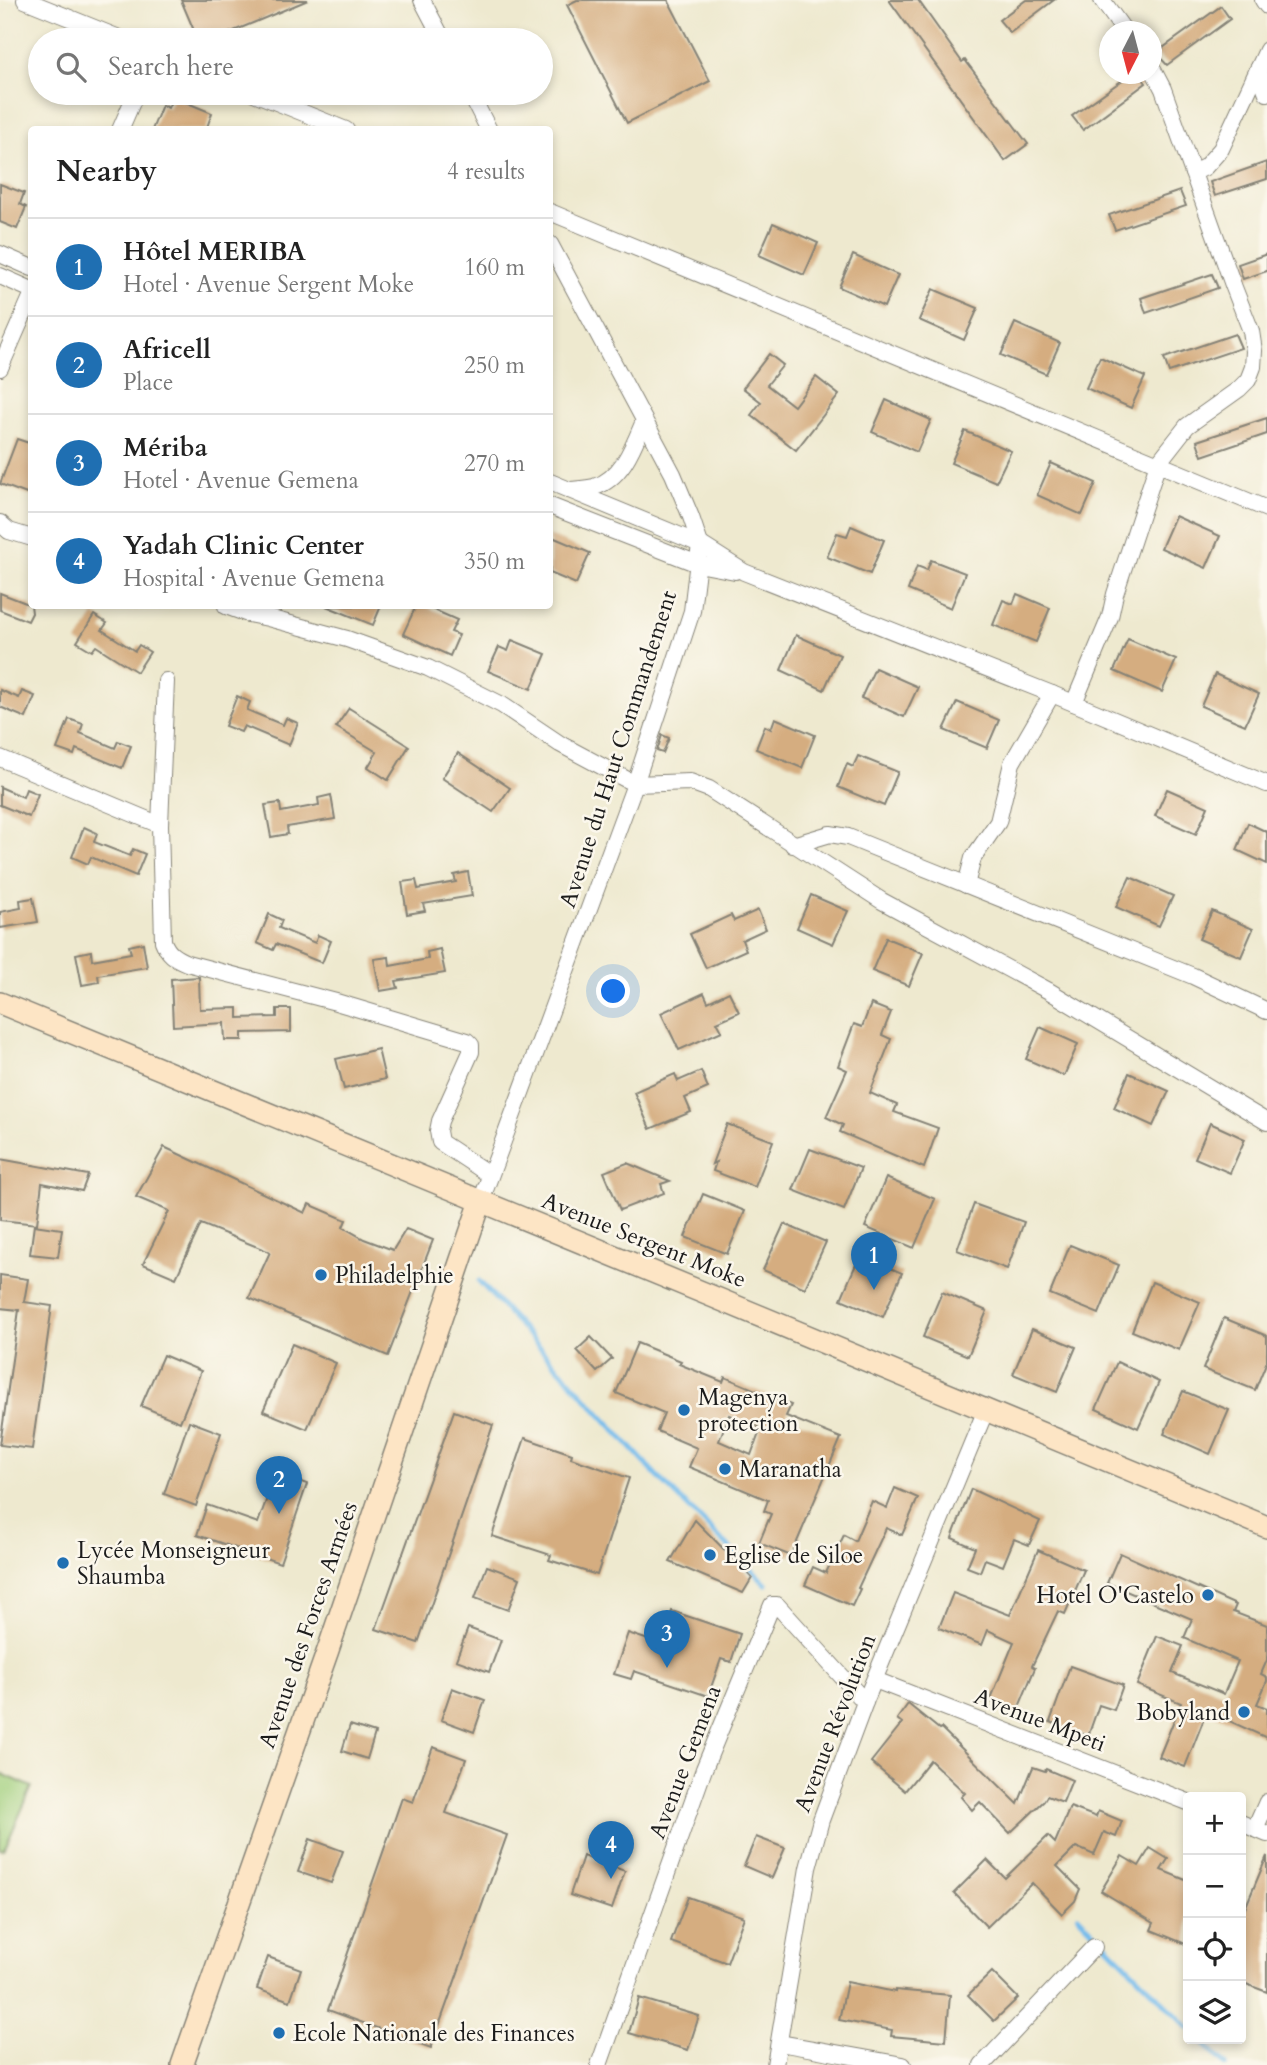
<!DOCTYPE html>
<html lang="en">
<head>
<meta charset="utf-8">
<style>
  :root { --surface:#fff; --page:#f2f2f2; --text:#222; --muted:#767676; --line:#e0e0e0; --accent:#1f6fb2 }
  body { margin:0; font-family:Cardo,serif; background:var(--page); color:var(--text) }
  .controls { position:absolute; right:21px; bottom:21px; display:grid; overflow:hidden; border-radius:7px; box-shadow:0 4px 10px #0003 }
  .controls button { width:63px; height:63px; display:grid; place-items:center; padding:0; border:0; border-bottom:2px solid var(--line); background:var(--surface); color:var(--text); font:35px sans-serif }
  .compass { position:absolute; left:1099px; top:21px; width:63px; height:63px; border-radius:50%; background:var(--surface); box-shadow:0 4px 10px #0003; rotate:186deg }
  .you { position:absolute; left:614px; top:992px; width:24px; height:24px; margin:-18px; border:5px solid #fff; border-radius:50%; background:#1a73e8; box-shadow:0 0 0 10px #1a73e833 }
  .badge { display:grid; place-items:center; width:46px; height:46px; border-radius:50%; background:var(--accent); color:#fff; font-size:23px; font-weight:700 }
  .pin { position:absolute; translate:-50% -58px; filter:drop-shadow(0 2px 4px #0008) }
  .pin::after { content:''; position:absolute; top:37px; width:24px; height:21px; background:inherit; clip-path:polygon(0 0,100% 0,50% 100%) }
  .list { margin:0; padding:0; list-style:none }
  h2 { display:flex; justify-content:space-between; align-items:center; height:91px; margin:0; padding:0 28px; font-size:30px }
  h2 small { font-size:23px; font-weight:400; color:var(--muted) }
  .list li { display:grid; grid-template-columns:46px 1fr auto; gap:21px; align-items:center; box-sizing:border-box; height:98px; padding:0 28px; border-top:2px solid var(--line) }
  .list b { display:block; font-size:26px; white-space:nowrap }
  .list p { margin:0; font-size:23px; white-space:nowrap; color:var(--muted) }
  .list em { font-size:23px; font-style:normal; color:var(--muted) }
  .icon { flex:none; width:38px; height:38px; fill:none; stroke:currentColor; stroke-width:2; stroke-linecap:round; stroke-linejoin:round }
  .map { position:relative; flex:none; width:1267px; height:2065px; overflow:hidden }
  .search { position:absolute; background:var(--surface); box-shadow:0 4px 10px #0003; left:28px; top:28px; width:525px; height:77px; display:flex; align-items:center; gap:18px; box-sizing:border-box; padding:0 24px; border-radius:38px; color:var(--muted); font-size:26px }
  .panel { position:absolute; background:var(--surface); box-shadow:0 4px 10px #0003; left:28px; top:126px; width:525px; height:483px; border-radius:7px }
  .map>svg:first-child { display:block }
  .garden { fill:#a1cf7d; stroke:#5e764c; stroke-width:2 }
  .lines { fill:none; stroke-linecap:round; stroke-linejoin:round }
  .stream { stroke:#75bcec; stroke-width:5 }
  .building { fill:#d5ad80; fill-rule:evenodd }
  .street-casing { stroke:#858276; stroke-width:18 }
  .secondary-casing { stroke:#858276; stroke-width:24 }
  .street { stroke:#fff; stroke-width:16 }
  .secondary { stroke:#fde5c5; stroke-width:21 }
  .poi-dot { fill:#1f6fb2; stroke:#fbf7ec; stroke-width:2.5 }
  .labels { text-anchor:middle; dominant-baseline:central; stroke-width:5; stroke-linejoin:round; paint-order:stroke }
  .street-label { font-size:23px; fill:#1c1c1c; stroke:#fbf7ec }
  .poi-label { font-size:23px; fill:#1c1c1c; stroke:#fbf7ec; text-anchor:start }
</style>
</head>
<body>
<div class="map">
<svg width="1267" height="2065" viewBox="0 0 1267 2065">
  <rect width="100%" height="100%" fill="#fbf7ec"/>
  <filter id="ink" filterUnits="userSpaceOnUse"><feTurbulence type="fractalNoise" baseFrequency=".0143" numOctaves="2"/><feDisplacementMap in="SourceGraphic" scale="14" xChannelSelector="R" yChannelSelector="G"/><feConvolveMatrix kernelMatrix="1 2 1 2 8 2 1 2 1" color-interpolation-filters="sRGB"/></filter>
  <filter id="wash" filterUnits="userSpaceOnUse"><feTurbulence type="fractalNoise" baseFrequency=".00686" numOctaves="4" result="noise"/><feDisplacementMap in="SourceGraphic" scale="28" xChannelSelector="R" yChannelSelector="G"/><feGaussianBlur stdDeviation="1.57" result="paint"/><feColorMatrix in="noise" values="0 0 0 0 0 0 0 0 0 0 0 0 0 0 0 0 0 1.4 0 .05"/><feComposite in="paint" operator="in"/></filter>
  <g filter="url(#wash)">
    <rect width="100%" height="100%" fill="#eee9cf"/>
    <polygon class="garden" points="0,1773 32,1787 4,1850 0,1849"/>
    <g class="lines">
      <g class="stream">
        <polyline points="479,1281 656,1475 766,1584"/>
        <polyline points="1078,1916 1188,2027"/>
        <polyline points="1200,2039 1226,2065"/>
      </g>
    </g>
    <g id="blocks">
      <g class="building">
        <polygon points="181,0 308,0 212,40 198,40"/>
        <polygon points="577,0 668,0 710,81 627,123 567,5"/>
        <polygon points="889,0 918,0 962,62 965,60 1028,144 1005,161"/>
        <polygon points="1026,0 1054,0 1010,33 999,20"/>
        <polygon points="1221,6 1230,19 1167,65 1156,53"/>
        <polygon points="1131,74 1139,74 1146,83 1083,130 1072,116"/>
        <polygon points="173,97 212,113 206,130 152,130 162,105 168,108"/>
        <polygon points="1267,162 1267,179 1215,196 1210,182"/>
        <polygon points="0,184 24,193 20,204 26,207 17,229 0,222"/>
        <polygon points="1180,191 1186,206 1115,230 1109,215"/>
        <polygon points="773,223 818,243 804,275 759,255"/>
        <polygon points="1267,254 1267,271 1243,279 1238,264"/>
        <polygon points="853,255 898,275 884,307 839,287"/>
        <polygon points="1212,274 1218,288 1146,313 1141,298"/>
        <polygon points="933,289 978,308 964,340 919,320"/>
        <polygon points="1015,323 1060,343 1046,374 1001,355"/>
        <polygon points="1235,334 1241,348 1169,372 1164,358"/>
        <polygon points="769,354 783,365 767,385 794,406 816,377 839,395 796,450 751,415 761,402 743,388"/>
        <polygon points="1100,357 1145,377 1131,408 1086,388"/>
        <polygon points="886,400 931,420 917,452 872,432"/>
        <polygon points="1267,418 1267,434 1202,456 1197,441"/>
        <polygon points="965,431 1011,451 996,482 951,463"/>
        <polygon points="17,439 32,444 32,496 0,484"/>
        <polygon points="1051,463 1096,483 1082,515 1037,495"/>
        <polygon points="1175,516 1220,536 1206,568 1161,548"/>
        <polygon points="851,526 884,540 870,574 827,557 837,533 847,536"/>
        <polygon points="550,536 590,553 576,584 550,573"/>
        <polygon points="931,560 965,573 951,608 908,590 917,566 927,570"/>
        <polygon points="0,593 31,605 32,613 28,621 0,610"/>
        <polygon points="1017,594 1050,608 1036,642 993,625 1003,600 1013,604"/>
        <polygon points="326,606 381,606 373,625"/>
        <polygon points="416,606 425,606 457,620 451,632 459,635 450,656 403,634"/>
        <polygon points="94,615 107,623 102,630 135,651 139,645 150,652 137,672 96,646 92,651 77,642"/>
        <polygon points="796,635 840,655 824,690 781,670"/>
        <polygon points="1128,639 1176,660 1162,692 1114,671"/>
        <polygon points="512,640 546,654 531,689 488,671 499,647 508,651"/>
        <polygon points="875,668 918,687 904,717 861,698"/>
        <polygon points="1215,674 1259,694 1245,725 1201,706"/>
        <polygon points="0,690 19,698 22,691 35,696 26,718 0,707"/>
        <polygon points="237,696 250,702 247,710 283,725 286,718 298,723 289,745 244,726 241,732 225,726"/>
        <polygon points="957,702 999,720 987,748 944,730"/>
        <polygon points="349,708 409,746 388,780 368,767 377,752 336,727"/>
        <polygon points="775,718 815,735 802,768 756,749 765,726 771,729"/>
        <polygon points="69,719 83,724 80,733 115,748 118,741 131,746 122,768 76,749 74,755 57,749"/>
        <polygon points="662,735 669,738 663,753 657,751"/>
        <polygon points="458,753 510,788 493,812 442,778"/>
        <polygon points="858,756 898,772 884,806 838,787 847,764 853,767"/>
        <polygon points="0,787 23,797 26,789 38,794 29,817 0,805"/>
        <polygon points="1167,789 1208,807 1196,834 1155,816"/>
        <polygon points="331,795 335,819 287,827 288,834 271,837 265,805 280,803 281,812 319,805 318,798"/>
        <polygon points="1248,823 1267,832 1267,864 1237,850"/>
        <polygon points="84,827 97,833 94,842 130,856 133,849 145,854 136,876 91,857 88,864 72,857"/>
        <polygon points="468,872 472,896 423,904 425,911 407,914 402,882 416,880 418,889 456,882 454,875"/>
        <polygon points="1130,877 1173,896 1159,926 1116,907"/>
        <polygon points="811,895 848,911 833,944 797,928"/>
        <polygon points="33,898 38,922 0,928 0,912 21,908 20,900"/>
        <polygon points="758,910 766,929 742,940 746,950 706,968 690,934 731,915 734,921"/>
        <polygon points="1212,911 1253,929 1241,957 1199,939"/>
        <polygon points="269,914 282,920 279,928 315,943 318,935 331,941 322,963 276,944 273,950 257,943"/>
        <polygon points="886,938 923,953 909,986 872,971"/>
        <polygon points="143,943 147,967 98,975 99,982 82,985 76,954 91,951 92,960 131,953 129,946"/>
        <polygon points="440,949 445,973 396,981 398,988 380,991 374,959 389,957 390,966 428,959 427,952"/>
        <polygon points="199,977 200,1009 238,1008 238,1018 277,1017 277,1009 291,1009 291,1032 242,1033 242,1040 225,1040 224,1023 173,1026 171,979"/>
        <polygon points="729,992 739,1012 717,1022 722,1031 679,1050 661,1013 704,993 708,1002"/>
        <polygon points="871,1004 891,1012 882,1035 891,1039 870,1093 897,1105 894,1112 938,1128 924,1168 840,1132 843,1125 826,1117 847,1070 838,1066 854,1024 862,1027"/>
        <polygon points="1040,1027 1078,1044 1064,1076 1026,1059"/>
        <polygon points="378,1049 385,1079 344,1089 336,1059"/>
        <polygon points="701,1071 708,1088 685,1098 691,1112 650,1129 634,1092 675,1074 678,1081"/>
        <polygon points="1129,1073 1169,1091 1153,1126 1114,1108"/>
        <polygon points="1210,1123 1245,1139 1230,1173 1195,1158"/>
        <polygon points="727,1124 773,1141 755,1187 713,1171 716,1162 712,1164"/>
        <polygon points="164,1147 305,1213 309,1204 346,1220 343,1227 364,1239 393,1250 406,1229 433,1240 388,1356 249,1298 270,1252 201,1224 176,1278 143,1264 169,1211 136,1197"/>
        <polygon points="810,1149 861,1168 844,1210 793,1190"/>
        <polygon points="0,1159 88,1175 82,1191 42,1183 37,1224 0,1220"/>
        <polygon points="627,1163 670,1181 661,1184 664,1193 620,1210 604,1172"/>
        <polygon points="886,1178 935,1199 914,1248 865,1227"/>
        <polygon points="703,1194 745,1211 727,1254 685,1237"/>
        <polygon points="974,1204 1024,1222 1007,1269 957,1250"/>
        <polygon points="784,1224 826,1242 805,1288 763,1270"/>
        <polygon points="34,1225 62,1229 58,1257 30,1254"/>
        <polygon points="1070,1245 1119,1265 1099,1314 1050,1294"/>
        <polygon points="860,1255 902,1273 883,1317 841,1299"/>
        <polygon points="0,1275 28,1279 24,1302 52,1306 32,1449 0,1445 19,1310 0,1308"/>
        <polygon points="1152,1282 1200,1302 1179,1350 1132,1331"/>
        <polygon points="942,1292 987,1311 968,1356 923,1337"/>
        <polygon points="1224,1318 1267,1336 1267,1361 1255,1390 1203,1369"/>
        <polygon points="1032,1329 1076,1347 1057,1392 1013,1374"/>
        <polygon points="591,1337 612,1359 597,1372 577,1350"/>
        <path d="M637,1343l44,18 -2,3 44,18 2,-5 66,28 -5,11 55,22 -50,118 -32,-13 12,-29 -7,-3 4,-11 -79,-33 8,-19 -40,-17 7,-18 -48,-20zM729,1415l32,13 -10,27 -32,-14z"/>
        <polygon points="292,1344 336,1363 307,1429 263,1411"/>
        <polygon points="163,1355 201,1371 180,1422 141,1406"/>
        <polygon points="1117,1362 1159,1382 1138,1428 1096,1409"/>
        <polygon points="1183,1391 1229,1410 1210,1454 1164,1434"/>
        <polygon points="454,1411 493,1425 418,1643 376,1629"/>
        <polygon points="189,1421 221,1433 196,1506 164,1494"/>
        <polygon points="525,1438 572,1454 571,1458 629,1478 597,1575 549,1560 551,1555 492,1536"/>
        <polygon points="276,1473 307,1484 280,1563 197,1535 207,1505 258,1523"/>
        <polygon points="895,1488 918,1498 902,1535 886,1528 858,1588 860,1589 852,1606 805,1585 813,1567 826,1573 844,1535 855,1541 872,1501 887,1508"/>
        <polygon points="971,1489 1040,1521 1029,1545 1014,1539 1003,1566 985,1559 980,1572 967,1567 975,1548 952,1538"/>
        <polygon points="695,1520 752,1578 743,1593 670,1562"/>
        <polygon points="1038,1550 1084,1570 1065,1614 1058,1611 1032,1666 1035,1668 1017,1712 990,1701 1014,1642 988,1630 982,1645 939,1628 953,1593 1010,1615"/>
        <polygon points="1120,1553 1236,1605 1233,1612 1267,1625 1267,1660 1261,1674 1267,1677 1267,1681 1257,1704 1267,1708 1267,1738 1207,1711 1185,1767 1159,1757 1181,1703 1137,1685 1157,1636 1183,1646 1172,1673 1224,1694 1238,1661 1184,1638 1192,1619 1107,1583"/>
        <polygon points="487,1566 520,1578 508,1610 475,1598"/>
        <polygon points="672,1611 740,1634 731,1662 721,1659 708,1696 634,1671 631,1679 614,1674 628,1633 660,1644"/>
        <polygon points="468,1628 501,1640 489,1672 456,1660"/>
        <polygon points="1070,1666 1123,1685 1114,1710 1099,1705 1088,1736 1050,1722"/>
        <polygon points="452,1688 485,1700 474,1732 441,1720"/>
        <polygon points="908,1704 939,1729 941,1728 1018,1804 1033,1767 1045,1771 1046,1769 1072,1780 1063,1802 1047,1796 1044,1801 1010,1833 980,1802 972,1810 961,1797 965,1793 930,1760 905,1791 871,1762 902,1723 897,1719"/>
        <polygon points="350,1725 375,1733 367,1759 342,1751"/>
        <polygon points="433,1747 466,1759 446,1813 507,1835 431,2048 328,2010 402,1798 413,1802"/>
        <polygon points="1070,1807 1096,1817 1098,1811 1122,1821 1116,1837 1104,1832 1094,1855 1076,1847 1057,1866 1080,1889 1075,1901 1062,1914 1032,1883 987,1927 954,1893 987,1860 1005,1878 1048,1836 1055,1843"/>
        <polygon points="756,1837 785,1848 772,1878 744,1866"/>
        <polygon points="310,1839 343,1851 331,1883 298,1872"/>
        <polygon points="1150,1848 1168,1859 1161,1870 1188,1881 1188,1945 1151,1930 1154,1923 1101,1891 1122,1856 1139,1866"/>
        <polygon points="583,1856 625,1871 612,1909 570,1895"/>
        <polygon points="1267,1856 1267,1992 1241,1982 1241,1918"/>
        <polygon points="688,1897 744,1917 727,1963 671,1942"/>
        <polygon points="268,1957 301,1969 290,2001 257,1989"/>
        <polygon points="992,1972 1018,1998 994,2021 968,1995"/>
        <polygon points="847,1982 895,1992 895,1990 950,1995 946,2041 891,2036 892,2030 839,2020"/>
        <polygon points="639,1998 699,2016 688,2050 629,2033"/>
      </g>
    </g>
  </g>
  <g filter="url(#ink)">
    <use href="#blocks" fill-opacity="0" stroke="#858276" stroke-width="2"/>
    <g class="lines">
      <defs>
        <g id="street">
          <polyline points="25,0 124,40"/>
          <polyline points="422,0 443,40"/>
          <polyline points="1102,0 1125,32"/>
          <polyline points="1263,0 1267,6"/>
          <polyline points="1258,69 1267,93"/>
          <polyline points="254,93 346,130"/>
          <polyline points="470,93 489,130"/>
          <polyline points="120,130 136,93"/>
          <polyline points="1193,173 1205,167 1221,149 1267,50"/>
          <polyline points="550,212 1267,509"/>
          <polyline points="0,254 32,268"/>
          <polyline points="0,276 32,290"/>
          <polyline points="0,368 32,295"/>
          <polyline points="550,482 700,544 744,572 1052,694 1267,784"/>
          <path d="M571,490c7,-1 15,-1 23,-3 28,-8 40,-42 50,-66"/>
          <polyline points="550,506 698,564 735,571"/>
          <polyline points="0,523 9,531 32,538"/>
          <polyline points="226,606 248,614 268,618 347,639 428,668 502,705 560,744 635,784 690,782 709,789 882,901 1049,991 1267,1122"/>
          <polyline points="1074,703 1110,617 1115,594 1158,463 1187,426 1239,389 1248,380 1253,367 1254,351 1251,331 1233,285 1163,89 1152,68"/>
          <path d="M0,758l160,67 3,116c5,13 12,17 24,22l149,39 131,39 4,4v7l-31,69 -2,10 2,11 50,33"/>
          <polyline points="160,825 166,681"/>
          <polyline points="793,845 830,834 848,837 1193,976 1267,1011"/>
          <polyline points="966,885 973,858 998,822 1012,763 1052,694"/>
          <polyline points="481,1201 635,784 692,611 700,544 691,517 673,474 550,244"/>
          <polyline points="875,1680 1188,1802"/>
          <polyline points="1241,1823 1267,1834"/>
          <polyline points="1255,1829 1267,1802"/>
          <polyline points="780,2043 903,2065"/>
          <polyline points="599,2065 704,1769 772,1605 777,1605 865,1702"/>
          <polyline points="775,2065 808,1868 821,1820 865,1702 985,1412"/>
          <polyline points="982,2065 1094,1947"/>
        </g>
        <g id="secondary">
          <polyline points="0,1003 721,1300 1267,1527"/>
          <polyline points="182,2065 328,1650 481,1201"/>
        </g>
      </defs>
      <use href="#street" class="street-casing"/>
      <use href="#secondary" class="secondary-casing"/>
      <use href="#street" class="street"/>
      <use href="#secondary" class="secondary"/>
    </g>
  </g>
  <g class="poi-dot">
    <circle cx="321" cy="1275" r="7"/>
    <circle cx="684" cy="1410" r="7"/>
    <circle cx="725" cy="1469" r="7"/>
    <circle cx="710" cy="1555" r="7"/>
    <circle cx="63" cy="1563" r="7"/>
    <circle cx="1208" cy="1595" r="7"/>
    <circle cx="1244" cy="1712" r="7"/>
    <circle cx="279" cy="2033" r="7"/>
  </g>
  <g class="labels">
    <g class="street-label">
      <text transform="translate(618 749) rotate(-72)">Avenue du Haut Commandement</text>
      <text transform="translate(644 1240) rotate(22)">Avenue Sergent Moke</text>
      <text transform="translate(308 1625) rotate(-71)">Avenue des Forces Armées</text>
      <text transform="translate(1040 1720) rotate(21)">Avenue Mpeti</text>
      <text transform="translate(835 1723) rotate(-69)">Avenue Révolution</text>
      <text transform="translate(685 1762) rotate(-69)">Avenue Gemena</text>
    </g>
    <g class="poi-label">
      <text x="335" y="1275">Philadelphie</text>
      <text x="698" y="1397">Magenya<tspan x="698" dy="26">protection</tspan></text>
      <text x="739" y="1469">Maranatha</text>
      <text x="77" y="1550">Lycée Monseigneur<tspan x="77" dy="26">Shaumba</tspan></text>
      <text x="724" y="1555">Eglise de Siloe</text>
      <text x="1194" y="1595" text-anchor="end">Hotel O'Castelo</text>
      <text x="1230" y="1712" text-anchor="end">Bobyland</text>
      <text x="293" y="2033">Ecole Nationale des Finances</text>
    </g>
  </g>
</svg>
<div class="controls">
<button>+</button>
<button>−</button>
<button><svg class="icon" aria-label="locate" viewBox="0 0 24 24"><circle cx="12" cy="12" r="6"/><path d="M12 2v4M12 18v4M2 12h4M18 12h4"/></svg></button>
<button><svg class="icon" aria-label="layers" viewBox="0 0 24 24"><path d="M12 4l9 5-9 5-9-5zM3 14l9 5 9-5"/></svg></button>
</div>
<svg class="compass" viewBox="-18 -18 36 36"><path d="M0-13l5 13h-10z" fill="#e53935"/><path d="M0 13l5-13h-10z" fill="#767676"/></svg>
<div class="you"></div>
<div class="pin badge" style="left:874px;top:1290px">1</div>
<div class="pin badge" style="left:279px;top:1514px">2</div>
<div class="pin badge" style="left:667px;top:1668px">3</div>
<div class="pin badge" style="left:611px;top:1879px">4</div>
<div class="search"><svg class="icon" aria-label="search" viewBox="0 0 24 24"><circle cx="10" cy="10" r="6"/><path d="M15 15l6 6"/></svg>Search here</div>
<section class="panel">
<h2>Nearby<small>4 results</small></h2>
<ul class="list">
<li><span class="badge">1</span><div><b>Hôtel MERIBA</b><p>Hotel · Avenue Sergent Moke</p></div><em>160 m</em></li>
<li><span class="badge">2</span><div><b>Africell</b><p>Place</p></div><em>250 m</em></li>
<li><span class="badge">3</span><div><b>Mériba</b><p>Hotel · Avenue Gemena</p></div><em>270 m</em></li>
<li><span class="badge">4</span><div><b>Yadah Clinic Center</b><p>Hospital · Avenue Gemena</p></div><em>350 m</em></li>
</ul>
</section>
</div>
</body>
</html>
